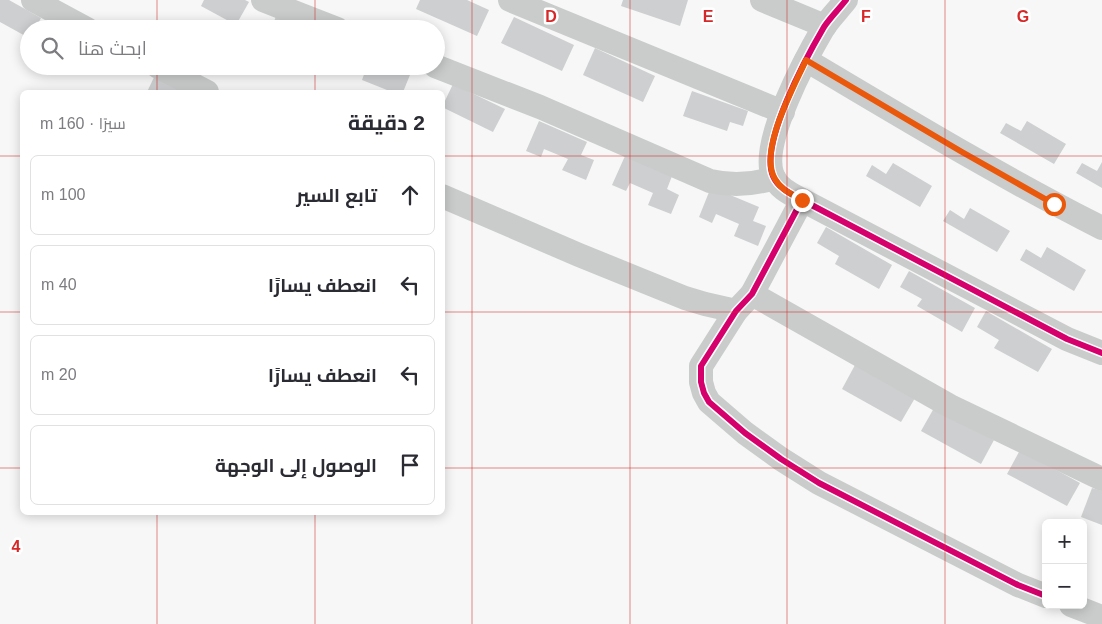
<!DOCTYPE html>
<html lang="ar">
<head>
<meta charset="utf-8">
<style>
  :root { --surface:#fff; --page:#f7f7f7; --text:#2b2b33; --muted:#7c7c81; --line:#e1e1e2 }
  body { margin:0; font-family:Arial,Cairo,sans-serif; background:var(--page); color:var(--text); direction:rtl }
  .controls { position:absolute; right:15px; bottom:15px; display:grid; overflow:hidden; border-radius:8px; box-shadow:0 2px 12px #0003 }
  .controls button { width:45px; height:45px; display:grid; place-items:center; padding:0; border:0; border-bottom:1px solid var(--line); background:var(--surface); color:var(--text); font:25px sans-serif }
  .stop { position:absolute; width:15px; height:15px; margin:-11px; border:4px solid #ea580c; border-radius:50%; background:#fff }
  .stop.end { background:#ea580c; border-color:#fff; box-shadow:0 1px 5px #0008 }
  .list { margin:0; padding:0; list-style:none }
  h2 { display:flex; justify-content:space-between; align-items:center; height:65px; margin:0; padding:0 20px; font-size:21px }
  h2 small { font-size:16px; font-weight:400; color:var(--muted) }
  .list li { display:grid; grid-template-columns:32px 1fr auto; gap:15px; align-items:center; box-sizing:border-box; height:80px; margin:0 10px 10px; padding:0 10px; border:1px solid var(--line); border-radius:8px }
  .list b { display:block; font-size:19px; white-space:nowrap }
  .list em { font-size:16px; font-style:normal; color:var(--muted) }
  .icon { flex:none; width:28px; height:28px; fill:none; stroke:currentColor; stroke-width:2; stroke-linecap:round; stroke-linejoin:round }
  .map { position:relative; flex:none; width:1102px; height:624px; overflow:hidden; direction:ltr }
  .search { position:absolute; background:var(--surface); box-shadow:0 2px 12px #0003; left:20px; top:20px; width:425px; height:55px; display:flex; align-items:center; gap:12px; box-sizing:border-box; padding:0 18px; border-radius:28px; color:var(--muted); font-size:19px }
  .panel { position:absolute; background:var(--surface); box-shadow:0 2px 12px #0003; left:20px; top:90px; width:425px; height:425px; border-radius:8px; direction:rtl }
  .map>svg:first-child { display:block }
  .building { fill:#cdcfd0 }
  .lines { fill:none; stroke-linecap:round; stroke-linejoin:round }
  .street { stroke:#cacccc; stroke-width:24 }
  .cycleway-casing { stroke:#fff; stroke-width:9 }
  .cycleway { stroke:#d6006c; stroke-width:6 }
  .route { stroke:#ea580c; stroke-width:6 }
  .grid { fill:none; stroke:#d62828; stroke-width:1; stroke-opacity:0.55 }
  .grid-label { font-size:16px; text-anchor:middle; font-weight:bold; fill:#d62828; stroke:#fff; stroke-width:5; stroke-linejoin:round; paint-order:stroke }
</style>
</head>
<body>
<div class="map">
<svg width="1102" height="624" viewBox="0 0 1102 624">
  <rect width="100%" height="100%" fill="#f7f7f7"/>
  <g class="building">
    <polygon points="0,0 9,0 41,18 35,29 29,29 29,38 0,22"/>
    <polygon points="204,0 245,0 249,2 236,25 201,6"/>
    <polygon points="420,0 467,0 489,10 477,36 416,9"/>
    <polygon points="623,0 688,0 680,26 621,6"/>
    <polygon points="278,11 322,29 286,29 273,24"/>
    <polygon points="514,17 574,45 562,71 501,43"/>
    <polygon points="595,48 655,76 643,102 583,75"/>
    <polygon points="98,66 118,66 113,75"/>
    <polygon points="367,66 403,66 412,70 403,92 392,92 362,80"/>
    <polygon points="157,71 202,92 147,92"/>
    <polygon points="453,84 505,109 493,132 442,107"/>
    <polygon points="692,91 748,111 743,126 730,122 727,131 683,116"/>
    <polygon points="539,121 587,142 581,155 594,160 586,180 562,170 568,159 544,149 541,157 526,151"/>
    <polygon points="1027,121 1066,144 1054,164 1000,133 1006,123 1021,131"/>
    <polygon points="625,156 672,176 667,189 679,195 671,214 648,205 653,193 630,183 626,191 612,185"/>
    <polygon points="1102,162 1102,188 1076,173 1082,163 1097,171"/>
    <polygon points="893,163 932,186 920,207 866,176 872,165 886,174"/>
    <polygon points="711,187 759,207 753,221 766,226 758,246 734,236 739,224 716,214 712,223 699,217"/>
    <polygon points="970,208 1010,231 997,252 943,221 950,210 964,219"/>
    <polygon points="826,227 892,265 879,289 835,264 839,256 817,243"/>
    <polygon points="1047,247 1086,270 1074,291 1020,260 1026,249 1041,258"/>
    <polygon points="909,271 975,308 962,332 917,306 922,299 900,287"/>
    <polygon points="986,311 1052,349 1038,372 994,348 999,340 977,327"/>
    <polygon points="855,365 915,398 901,422 842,389"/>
    <polygon points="934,408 994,440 981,464 921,431"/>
    <polygon points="1020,450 1080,483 1067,506 1007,474"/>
    <polygon points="1092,488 1102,491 1102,525 1081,517"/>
  </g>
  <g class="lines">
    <g class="street">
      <polyline points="33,0 87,29"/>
      <polyline points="263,0 337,29"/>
      <polyline points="510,0 783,112"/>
      <polyline points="762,0 825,26"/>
      <path d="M846,0c-7,9 -16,18 -22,27 -17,29 -65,117 -51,149 5,12 18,18 29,24l265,139 35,14"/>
      <path d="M806,60c98,58 195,117 296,168"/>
      <polyline points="157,66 207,92"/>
      <path d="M435,66l105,41 170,74c22,5 42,4 64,-3"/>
      <polyline points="442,196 579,255 685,298 705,304 736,311"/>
      <polyline points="802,200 752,294 736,311 701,366 701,382 704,393 709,402 745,433 781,459 819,483 1018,585 1046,596"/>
      <polyline points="752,294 950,406 1102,479"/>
      <polyline points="1071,605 1102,617"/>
    </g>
    <defs>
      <g id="cycleway">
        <path d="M846,0c-7,9 -16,18 -22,27 -17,29 -65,117 -51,149 5,12 18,18 29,24l265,139 35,14"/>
        <polyline points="802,200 752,294 736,311 701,366 701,382 704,393 709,402 745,433 781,459 819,483 1018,585 1046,596"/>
      </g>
    </defs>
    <use href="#cycleway" class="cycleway-casing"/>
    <use href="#cycleway" class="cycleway"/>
  </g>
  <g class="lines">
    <path class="route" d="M802,200c-10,-6 -21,-10 -27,-21 -17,-28 19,-92 31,-119l156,92 92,52"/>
  </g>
  <path class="grid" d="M157,0v29M315,0v29M472,0v624M630,0v624M787,0v624M945,0v624M157,66v26M315,66v26M0,156h22M442,156h660M0,312h22M442,312h660M0,468h22M442,468h660M157,512v112M315,512v112"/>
  <g class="grid-label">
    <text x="551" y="22">D</text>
    <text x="708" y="22">E</text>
    <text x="866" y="22">F</text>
    <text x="1023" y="22">G</text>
    <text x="16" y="552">4</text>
  </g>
</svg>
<div class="controls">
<button>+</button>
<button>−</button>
</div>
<div class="stop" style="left:1054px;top:204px"></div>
<div class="stop end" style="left:802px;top:200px"></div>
<div class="search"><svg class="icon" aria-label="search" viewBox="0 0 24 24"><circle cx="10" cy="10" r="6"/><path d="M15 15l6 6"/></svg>ابحث هنا</div>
<section class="panel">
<h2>2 دقيقة<small>سيرًا · 160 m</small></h2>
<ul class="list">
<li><svg class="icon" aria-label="ahead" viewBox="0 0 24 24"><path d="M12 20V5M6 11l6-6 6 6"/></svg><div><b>تابع السير</b></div><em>100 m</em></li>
<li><svg class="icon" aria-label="left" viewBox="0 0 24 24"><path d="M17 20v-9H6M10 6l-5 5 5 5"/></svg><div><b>انعطف يسارًا</b></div><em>40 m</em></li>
<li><svg class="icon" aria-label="left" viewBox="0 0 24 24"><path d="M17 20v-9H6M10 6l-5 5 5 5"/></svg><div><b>انعطف يسارًا</b></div><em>20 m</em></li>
<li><svg class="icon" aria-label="arrive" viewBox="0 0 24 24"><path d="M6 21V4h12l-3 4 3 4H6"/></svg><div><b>الوصول إلى الوجهة</b></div></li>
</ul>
</section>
</div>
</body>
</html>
